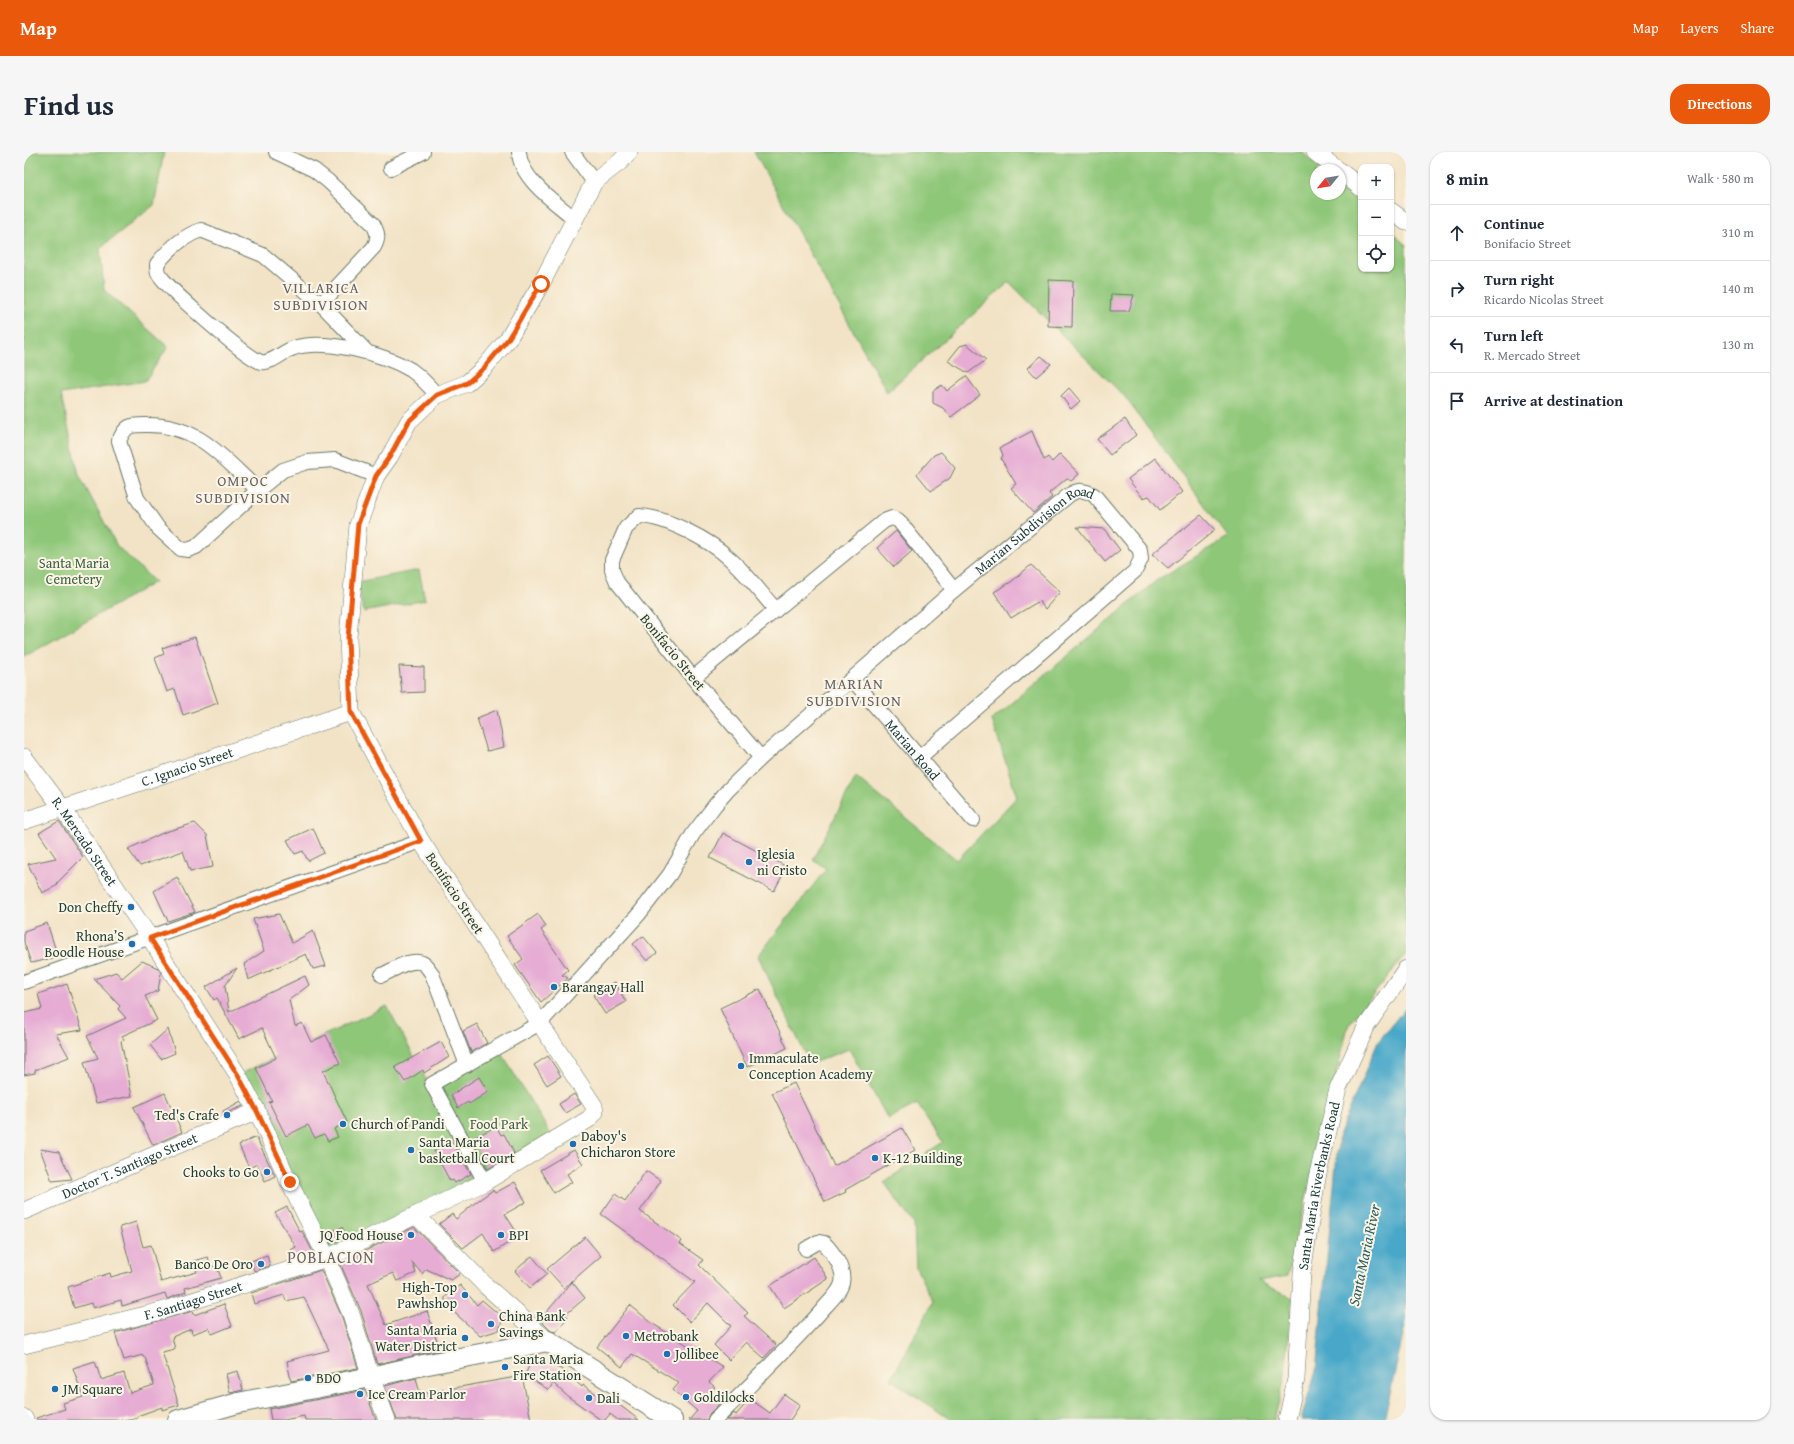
<!DOCTYPE html>
<html lang="en">
<head>
<meta charset="utf-8">
<style>
  :root { --surface:#fff; --page:#f6f6f7; --text:#1f2937; --muted:#747a83; --line:#e0e1e3; --accent:#ea580c }
  body { margin:0; font-family:"Gentium Book Plus",serif; background:var(--page); color:var(--text) }
  .controls { position:absolute; right:12px; top:12px; display:grid; overflow:hidden; border-radius:8px; box-shadow:0 1px 3px #0004 }
  .controls button { width:36px; height:36px; display:grid; place-items:center; padding:0; border:0; border-bottom:1px solid var(--line); background:var(--surface); color:var(--text); font:20px sans-serif }
  .compass { position:absolute; left:1286px; top:12px; width:36px; height:36px; border-radius:50%; background:var(--surface); box-shadow:0 1px 3px #0004; rotate:240deg }
  .stop { position:absolute; width:12px; height:12px; margin:-9px; border:3px solid #ea580c; border-radius:50%; background:#fff }
  .stop.end { background:#ea580c; border-color:#fff; box-shadow:0 1px 4px #0008 }
  .list { margin:0; padding:0; list-style:none }
  h2 { display:flex; justify-content:space-between; align-items:center; height:52px; margin:0; padding:0 16px; font-size:17px }
  h2 small { font-size:13px; font-weight:400; color:var(--muted) }
  .list li { display:grid; grid-template-columns:26px 1fr auto; gap:12px; align-items:center; box-sizing:border-box; height:56px; padding:0 16px; border-top:1px solid var(--line) }
  .list b { display:block; font-size:15px; white-space:nowrap }
  .list p { margin:0; font-size:13px; white-space:nowrap; color:var(--muted) }
  .list em { font-size:13px; font-style:normal; color:var(--muted) }
  .icon { flex:none; width:22px; height:22px; fill:none; stroke:currentColor; stroke-width:2; stroke-linecap:round; stroke-linejoin:round }
  .map { position:relative; flex:none; width:1382px; height:1268px; overflow:hidden; border-radius:16px }
  header { display:flex; align-items:center; gap:24px; box-sizing:border-box; height:56px; padding:0 20px; background:var(--accent); color:#fff }
  header strong { font-size:19px }
  nav { display:flex; gap:22px; margin-inline-start:auto; font-size:14px }
  .intro { display:flex; align-items:center; justify-content:space-between; box-sizing:border-box; height:96px; padding:0 24px }
  h1 { margin:0; font-size:28px }
  .button { padding:10px 18px; border-radius:16px; background:var(--accent); color:#fff; font-size:14px; font-weight:700 }
  main { display:flex; gap:24px; padding:0 24px }
  aside { flex:1; background:var(--surface); border-radius:16px; box-shadow:0 1px 3px #0004 }
  .map>svg:first-child { display:block }
  .green { fill:#8fc779; stroke:#578256 }
  .water { fill:#4aa8c9; stroke:#34727e }
  .building { fill:#e6acd4 }
  .lines { fill:none; stroke-linecap:round; stroke-linejoin:round }
  .minor-casing { stroke:#697767; stroke-width:16 }
  .tertiary-casing { stroke:#697767; stroke-width:18 }
  .secondary-casing { stroke:#697767; stroke-width:22 }
  .minor { stroke:#fff; stroke-width:14 }
  .tertiary { stroke:#fff; stroke-width:17 }
  .secondary { stroke:#fff; stroke-width:20 }
  .route { stroke:#ea580c; stroke-width:5 }
  .poi-dot { fill:#1f6fb2; stroke:#fcf5e5; stroke-width:1.5 }
  .labels { text-anchor:middle; dominant-baseline:central; stroke-width:4; stroke-linejoin:round; paint-order:stroke }
  .street-label { font-size:14px; fill:#1f3d34; stroke:#fcf5e5 }
  .park-label { font-size:14px; fill:#3b6045; stroke:#fcf5e5 }
  .poi-label { font-size:14px; fill:#1f3d34; stroke:#fcf5e5; text-anchor:start }
  .neighbourhood-label { font-size:15px; letter-spacing:1px; fill:#65646c; stroke:#fcf5e5 }
  .water-label { font-size:15px; font-style:italic; fill:#2c5d61; stroke:#fcf5e5 }
  .quarter-label { font-size:16px; letter-spacing:1px; fill:#65646c; stroke:#fcf5e5 }
</style>
</head>
<body>
<header>
<strong>Map</strong>
<nav><a>Map</a><a>Layers</a><a>Share</a></nav>
</header>
<div class="intro"><h1>Find us</h1><a class="button">Directions</a></div>
<main>
<div class="map">
<svg width="1382" height="1268" viewBox="0 0 1382 1268">
  <rect width="100%" height="100%" fill="#fcf5e5"/>
  <filter id="ink" filterUnits="userSpaceOnUse"><feTurbulence type="fractalNoise" baseFrequency=".025" numOctaves="2"/><feDisplacementMap in="SourceGraphic" scale="8" xChannelSelector="R" yChannelSelector="G"/><feConvolveMatrix kernelMatrix="1 2 1 2 8 2 1 2 1" color-interpolation-filters="sRGB"/></filter>
  <filter id="wash" filterUnits="userSpaceOnUse"><feTurbulence type="fractalNoise" baseFrequency=".012" numOctaves="4" result="noise"/><feDisplacementMap in="SourceGraphic" scale="16" xChannelSelector="R" yChannelSelector="G"/><feGaussianBlur stdDeviation="0.9" result="paint"/><feColorMatrix in="noise" values="0 0 0 0 0 0 0 0 0 0 0 0 0 0 0 0 0 1.4 0 .05"/><feComposite in="paint" operator="in"/></filter>
  <g filter="url(#wash)">
    <rect width="100%" height="100%" fill="#f2e3c6"/>
    <g class="green">
      <polygon points="0,0 140,0 130,53 76,96 80,138 144,195 121,229 37,242 55,323 93,394 131,430 0,505"/>
      <polygon points="730,0 1278,0 1298,18 1292,18 1292,42 1316,42 1316,34 1337,53 1337,117 1367,117 1367,80 1382,93 1382,802 1324,874 1263,1124 1234,1129 1269,1146 1260,1230 1250,1268 927,1268 867,1227 909,1150 892,1116 890,1072 860,1030 919,990 893,952 864,967 825,897 786,912 734,804 802,717 789,707 832,625 933,708 993,645 968,568 1133,428 1204,385 1101,245 985,130 863,240"/>
      <polygon points="395,418 401,448 340,460 333,430"/>
      <polygon points="363,854 456,1029 304,1104 214,923"/>
      <polygon points="474,895 530,988 462,1025 410,934"/>
    </g>
    <polygon class="water" points="1382,855 1382,1170 1360,1268 1277,1268 1292,1219 1315,982 1354,890"/>
    <g id="blocks">
      <g class="building">
        <polygon points="1025,128 1049,129 1048,175 1024,174"/>
        <polygon points="1087,142 1110,143 1105,159 1086,159"/>
        <polygon points="943,192 962,208 944,221 924,209 936,194"/>
        <polygon points="1017,204 1027,212 1012,225 1004,216"/>
        <polygon points="942,224 956,243 927,265 919,256 909,251 909,239 918,233 923,239"/>
        <polygon points="1045,236 1056,249 1047,257 1037,244"/>
        <polygon points="1101,267 1112,283 1086,303 1073,287"/>
        <polygon points="1008,279 1020,308 1024,305 1028,310 1036,302 1055,322 1047,329 1043,326 1025,341 1028,345 1009,361 987,336 992,332 977,307 979,303 976,296"/>
        <polygon points="917,300 931,316 926,326 907,339 893,322 910,303"/>
        <polygon points="1131,306 1158,340 1136,358 1125,344 1119,346 1104,327"/>
        <polygon points="1177,363 1191,378 1144,416 1128,402"/>
        <polygon points="1053,375 1080,377 1096,398 1081,410"/>
        <polygon points="872,379 888,399 870,415 853,396"/>
        <polygon points="1007,413 1036,440 1021,457 1015,449 987,466 970,440 987,430"/>
        <polygon points="171,485 194,551 159,563 151,537 143,540 131,506 140,502 138,496"/>
        <polygon points="375,514 400,515 400,540 378,541"/>
        <polygon points="473,558 480,595 463,599 453,566"/>
        <polygon points="35,669 59,705 33,731 34,733 18,741 4,712 32,706 15,681"/>
        <polygon points="171,671 183,683 189,715 166,719 159,699 116,714 104,697 141,680"/>
        <polygon points="289,676 300,701 284,709 279,699 271,702 263,688"/>
        <polygon points="699,681 763,715 750,739 686,706"/>
        <polygon points="153,725 171,760 144,769 130,739"/>
        <polygon points="255,762 268,791 289,779 302,814 289,817 282,802 224,828 220,812 240,799 229,767"/>
        <polygon points="514,762 522,774 517,778 544,818 538,823 544,826 517,850 491,813 499,807 483,784"/>
        <polygon points="23,771 34,805 7,811 0,790 0,779"/>
        <polygon points="619,784 633,801 623,809 609,792"/>
        <polygon points="118,809 134,816 137,821 134,839 121,844 133,868 98,884 100,888 97,889 108,944 72,951 60,910 74,906 63,884 102,866 94,857 96,854 70,827 92,820 98,826"/>
        <polygon points="213,816 201,834 205,860 281,824 285,833 265,848 271,874 278,871 287,890 302,883 316,911 299,919 323,970 310,977 314,985 304,989 300,982 291,986 284,973 262,984 245,950 248,949 232,916 252,906 238,876 215,887 193,846 190,848 182,835"/>
        <polygon points="591,830 602,850 581,862 569,843"/>
        <polygon points="43,832 58,878 32,882 45,905 11,918 11,921 0,923 0,861 18,857 14,842"/>
        <polygon points="736,837 763,896 723,915 696,856"/>
        <polygon points="453,872 463,891 447,900 439,879"/>
        <polygon points="144,877 151,901 137,907 126,893"/>
        <polygon points="417,890 425,905 400,921 399,918 381,930 371,915"/>
        <polygon points="524,904 537,924 523,933 510,913"/>
        <polygon points="455,925 464,940 445,952 444,950 434,956 427,943"/>
        <polygon points="770,931 810,1014 878,976 891,998 821,1038 822,1040 801,1050 748,941"/>
        <polygon points="141,941 158,980 129,993 110,955"/>
        <polygon points="550,942 557,952 541,961 535,952"/>
        <polygon points="217,949 219,954 200,962 199,959"/>
        <polygon points="472,974 477,983 480,982 490,1001 464,1017 448,987"/>
        <polygon points="232,985 251,1024 241,1029 233,1012 225,1016 215,993"/>
        <polygon points="428,990 447,1022 431,1031 429,1028 426,1029 410,999"/>
        <polygon points="16,997 35,1000 48,1027 28,1029"/>
        <polygon points="550,998 559,1012 543,1022 548,1030 530,1041 516,1018"/>
        <polygon points="622,1019 637,1029 616,1059 658,1089 656,1092 679,1108 675,1113 724,1161 720,1164 752,1193 740,1206 722,1190 705,1208 690,1193 707,1174 684,1151 666,1170 649,1153 671,1130 577,1062 591,1042 601,1049"/>
        <polygon points="491,1030 502,1050 481,1062 495,1084 470,1100 459,1081 439,1096 415,1072 428,1062 432,1067 452,1050 469,1038 471,1041"/>
        <polygon points="263,1055 276,1080 278,1079 289,1100 272,1105 267,1098 272,1095 251,1061"/>
        <polygon points="112,1070 119,1095 127,1093 137,1130 173,1120 169,1109 184,1105 187,1115 193,1114 197,1126 161,1136 162,1140 143,1147 141,1141 98,1154 97,1148 69,1156 67,1151 50,1156 44,1135 86,1121 87,1125 108,1119 96,1075"/>
        <polygon points="318,1075 322,1084 307,1092 302,1082"/>
        <polygon points="390,1075 436,1122 427,1128 402,1117 398,1122 388,1110 392,1121 373,1129 369,1121 344,1132 362,1173 403,1159 416,1198 353,1212 337,1159 316,1111"/>
        <polygon points="561,1085 577,1104 540,1136 523,1117"/>
        <polygon points="243,1103 246,1114 230,1119 227,1109"/>
        <polygon points="508,1104 523,1122 506,1136 491,1119"/>
        <polygon points="790,1105 804,1127 760,1156 746,1134"/>
        <polygon points="297,1118 318,1165 334,1216 267,1229 263,1209 305,1198 280,1145 262,1149 260,1143 230,1152 227,1141"/>
        <polygon points="548,1130 561,1146 541,1163 544,1165 532,1180 527,1179 516,1168"/>
        <polygon points="436,1133 453,1153 458,1148 479,1166 475,1178 456,1184 432,1162 421,1149 421,1145"/>
        <polygon points="200,1152 208,1174 188,1182 185,1176 168,1182 167,1177 148,1185 151,1197 138,1200 155,1253 138,1258 138,1255 113,1264 114,1266 106,1268 13,1268 12,1266 41,1257 39,1251 59,1245 49,1216 71,1209 77,1228 100,1221 106,1241 130,1233 121,1205 119,1205 119,1203 100,1208 91,1181 169,1159 170,1163"/>
        <polygon points="606,1153 629,1172 699,1215 685,1230 691,1235 686,1240 697,1250 685,1262 683,1268 665,1268 673,1259 649,1238 655,1231 608,1202 598,1215 573,1195"/>
        <polygon points="509,1205 539,1218 558,1235 559,1233 583,1249 585,1245 615,1268 594,1268 586,1262 581,1268 577,1268 542,1243 529,1231 525,1238 501,1223"/>
        <polygon points="214,1219 219,1238 206,1241 202,1222"/>
        <polygon points="498,1224 507,1268 373,1268 361,1234 392,1226 396,1242"/>
        <polygon points="341,1238 352,1268 281,1268 280,1264 260,1268 247,1268 245,1257"/>
        <polygon points="760,1242 776,1253 766,1268 703,1268 710,1261 712,1263 726,1247 746,1261"/>
      </g>
    </g>
  </g>
  <g filter="url(#ink)">
    <use href="#blocks" fill-opacity="0" stroke="#697767" stroke-width="1"/>
    <g class="lines">
      <defs>
        <g id="minor">
          <path d="M252,0l38,18 14,11 45,43c5,9 6,14 1,23l-53,57"/>
          <path d="M495,0c1,27 37,51 56,67"/>
          <polyline points="548,0 570,30"/>
          <polyline points="367,16 399,0"/>
          <path d="M343,200l-46,-48 -58,-49 -62,-25c-18,6 -32,19 -44,34 0,2 0,6 1,9 8,14 88,85 103,89 11,2 22,-11 33,-14 30,-10 90,6 117,22 10,7 18,16 26,25"/>
          <path d="M234,338c-35,-32 -59,-65 -110,-65 -17,0 -22,-1 -29,16l18,57 21,30 23,21 7,1 8,-3 62,-57 25,-20 24,-8 28,-2 41,16"/>
          <polyline points="669,526 860,369 868,366 874,368 930,438"/>
          <path id="s1" d="M828,527l121,141"/>
          <path d="M737,606l-68,-80 -76,-96 -5,-12v-10l14,-32 13,-12c27,1 71,24 91,43 17,15 31,34 46,51"/>
          <path d="M358,823c10,-4 30,-19 42,-11 3,2 6,7 8,10l35,91"/>
          <polyline points="0,830 397,689"/>
          <path id="s2" d="M461,1030l-53,-98 108,-61 99,-109 31,-40 23,-40 22,-29 13,-15 33,-32 193,-168 115,-95c10,-6 15,-5 25,0l46,55 1,9 -6,12 -216,187"/>
          <path d="M691,1268c37,-37 75,-73 109,-112 6,-7 16,-16 18,-25 3,-14 -9,-31 -18,-40l-6,-1 -12,7"/>
        </g>
        <g id="tertiary">
          <polyline points="1291,0 1314,18"/>
          <polyline points="1316,19 1337,36"/>
          <polyline points="1367,59 1382,70"/>
          <path id="s3" d="M0,605l39,52 87,129 88,137 19,36 32,71 38,76 24,56 20,63 16,43"/>
          <path id="s4" d="M0,669l327,-109"/>
          <path id="s5" d="M0,1059l233,-100"/>
          <polyline points="393,1064 462,1134 524,1189"/>
          <path id="s6" d="M0,1193l137,-34 166,-53 158,-76 104,-63 6,-7 -1,-6 -173,-265 -70,-129 -3,-75 10,-112 18,-49 14,-20 19,-35 28,-26 30,-12 17,-15 24,-29 33,-55 53,-102 27,-21 8,-9"/>
          <polyline points="0,1266 1,1268"/>
          <path id="s7" d="M1263,1268l9,-41 6,-106 15,-95 21,-89 29,-64 39,-56"/>
        </g>
        <polyline id="secondary" points="154,1268 214,1251 347,1225 399,1213 524,1189 648,1268"/>
      </defs>
      <use href="#minor" class="minor-casing"/>
      <use href="#tertiary" class="tertiary-casing"/>
      <use href="#secondary" class="secondary-casing"/>
      <use href="#minor" class="minor"/>
      <use href="#tertiary" class="tertiary"/>
      <use href="#secondary" class="secondary"/>
    </g>
  </g>
  <g class="lines" filter="url(#ink)">
    <polyline class="route" points="266,1030 233,959 214,923 126,786 397,689 327,560 324,486 334,372 352,324 366,304 385,269 413,243 443,231 460,216 484,187 517,132"/>
  </g>
  <g class="poi-dot">
    <circle cx="725" cy="710" r="4"/>
    <circle cx="107" cy="755" r="4"/>
    <circle cx="108" cy="792" r="4"/>
    <circle cx="530" cy="835" r="4"/>
    <circle cx="717" cy="914" r="4"/>
    <circle cx="203" cy="963" r="4"/>
    <circle cx="319" cy="972" r="4"/>
    <circle cx="549" cy="992" r="4"/>
    <circle cx="387" cy="998" r="4"/>
    <circle cx="851" cy="1006" r="4"/>
    <circle cx="243" cy="1020" r="4"/>
    <circle cx="387" cy="1083" r="4"/>
    <circle cx="477" cy="1083" r="4"/>
    <circle cx="237" cy="1112" r="4"/>
    <circle cx="441" cy="1143" r="4"/>
    <circle cx="467" cy="1172" r="4"/>
    <circle cx="602" cy="1184" r="4"/>
    <circle cx="441" cy="1186" r="4"/>
    <circle cx="643" cy="1202" r="4"/>
    <circle cx="481" cy="1215" r="4"/>
    <circle cx="284" cy="1226" r="4"/>
    <circle cx="31" cy="1237" r="4"/>
    <circle cx="336" cy="1242" r="4"/>
    <circle cx="662" cy="1245" r="4"/>
    <circle cx="565" cy="1246" r="4"/>
  </g>
  <g class="labels">
    <g class="street-label">
      <text stroke="none"><textPath href="#s2" startOffset="940">Marian Subdivision Road</textPath></text>
      <text transform="translate(649 500) rotate(51)">Bonifacio Street</text>
      <text stroke="none"><textPath href="#s1" startOffset="93">Marian Road</textPath></text>
      <text stroke="none"><textPath href="#s4" startOffset="172">C. Ignacio Street</textPath></text>
      <text stroke="none"><textPath href="#s3" startOffset="104">R. Mercado Street</textPath></text>
      <text transform="translate(431 741) rotate(57)">Bonifacio Street</text>
      <text stroke="none"><textPath href="#s5" startOffset="115">Doctor T. Santiago Street</textPath></text>
      <text stroke="none"><textPath href="#s7" startOffset="237">Santa Maria Riverbanks Road</textPath></text>
      <text stroke="none"><textPath href="#s6" startOffset="175">F. Santiago Street</textPath></text>
    </g>
    <g class="park-label">
      <text x="50" y="411">Santa Maria<tspan x="50" dy="16">Cemetery</tspan></text>
      <text x="475" y="972">Food Park</text>
    </g>
    <g class="poi-label">
      <text x="733" y="702">Iglesia<tspan x="733" dy="16">ni Cristo</tspan></text>
      <text x="99" y="755" text-anchor="end">Don Cheffy</text>
      <text x="100" y="784" text-anchor="end">Rhona’S<tspan x="100" dy="16">Boodle House</tspan></text>
      <text x="538" y="835">Barangay Hall</text>
      <text x="725" y="906">Immaculate<tspan x="725" dy="16">Conception Academy</tspan></text>
      <text x="195" y="963" text-anchor="end">Ted's Crafe</text>
      <text x="327" y="972">Church of Pandi</text>
      <text x="557" y="984">Daboy's<tspan x="557" dy="16">Chicharon Store</tspan></text>
      <text x="395" y="990">Santa Maria<tspan x="395" dy="16">basketball Court</tspan></text>
      <text x="859" y="1006">K-12 Building</text>
      <text x="235" y="1020" text-anchor="end">Chooks to Go</text>
      <text x="379" y="1083" text-anchor="end">JQ Food House</text>
      <text x="485" y="1083">BPI</text>
      <text x="229" y="1112" text-anchor="end">Banco De Oro</text>
      <text x="433" y="1135" text-anchor="end">High-Top<tspan x="433" dy="16">Pawhshop</tspan></text>
      <text x="475" y="1164">China Bank<tspan x="475" dy="16">Savings</tspan></text>
      <text x="433" y="1178" text-anchor="end">Santa Maria<tspan x="433" dy="16">Water District</tspan></text>
      <text x="610" y="1184">Metrobank</text>
      <text x="651" y="1202">Jollibee</text>
      <text x="489" y="1207">Santa Maria<tspan x="489" dy="16">Fire Station</tspan></text>
      <text x="292" y="1226">BDO</text>
      <text x="39" y="1237">JM Square</text>
      <text x="344" y="1242">Ice Cream Parlor</text>
      <text x="670" y="1245">Goldilocks</text>
      <text x="573" y="1246">Dali</text>
    </g>
    <g class="neighbourhood-label">
      <text x="297" y="135">VILLARICA<tspan x="297" dy="17">SUBDIVISION</tspan></text>
      <text x="219" y="328">OMPOC<tspan x="219" dy="17">SUBDIVISION</tspan></text>
      <text x="830" y="531">MARIAN<tspan x="830" dy="17">SUBDIVISION</tspan></text>
    </g>
    <g class="water-label">
      <text transform="translate(1340 1103) rotate(-78)">Santa Maria River</text>
    </g>
    <g class="quarter-label">
      <text x="307" y="1105">POBLACION</text>
    </g>
  </g>
</svg>
<div class="controls">
<button>+</button>
<button>−</button>
<button><svg class="icon" aria-label="locate" viewBox="0 0 24 24"><circle cx="12" cy="12" r="6"/><path d="M12 2v4M12 18v4M2 12h4M18 12h4"/></svg></button>
</div>
<svg class="compass" viewBox="-18 -18 36 36"><path d="M0-13l5 13h-10z" fill="#e53935"/><path d="M0 13l5-13h-10z" fill="#747a83"/></svg>
<div class="stop" style="left:517px;top:132px"></div>
<div class="stop end" style="left:266px;top:1030px"></div>
</div>
<aside>
<h2>8 min<small>Walk · 580 m</small></h2>
<ul class="list">
<li><svg class="icon" aria-label="ahead" viewBox="0 0 24 24"><path d="M12 20V5M6 11l6-6 6 6"/></svg><div><b>Continue</b><p>Bonifacio Street</p></div><em>310 m</em></li>
<li><svg class="icon" aria-label="right" viewBox="0 0 24 24"><path d="M7 20v-9h11M14 6l5 5-5 5"/></svg><div><b>Turn right</b><p>Ricardo Nicolas Street</p></div><em>140 m</em></li>
<li><svg class="icon" aria-label="left" viewBox="0 0 24 24"><path d="M17 20v-9H6M10 6l-5 5 5 5"/></svg><div><b>Turn left</b><p>R. Mercado Street</p></div><em>130 m</em></li>
<li><svg class="icon" aria-label="arrive" viewBox="0 0 24 24"><path d="M6 21V4h12l-3 4 3 4H6"/></svg><div><b>Arrive at destination</b></div></li>
</ul>
</aside>
</main>
</body>
</html>
